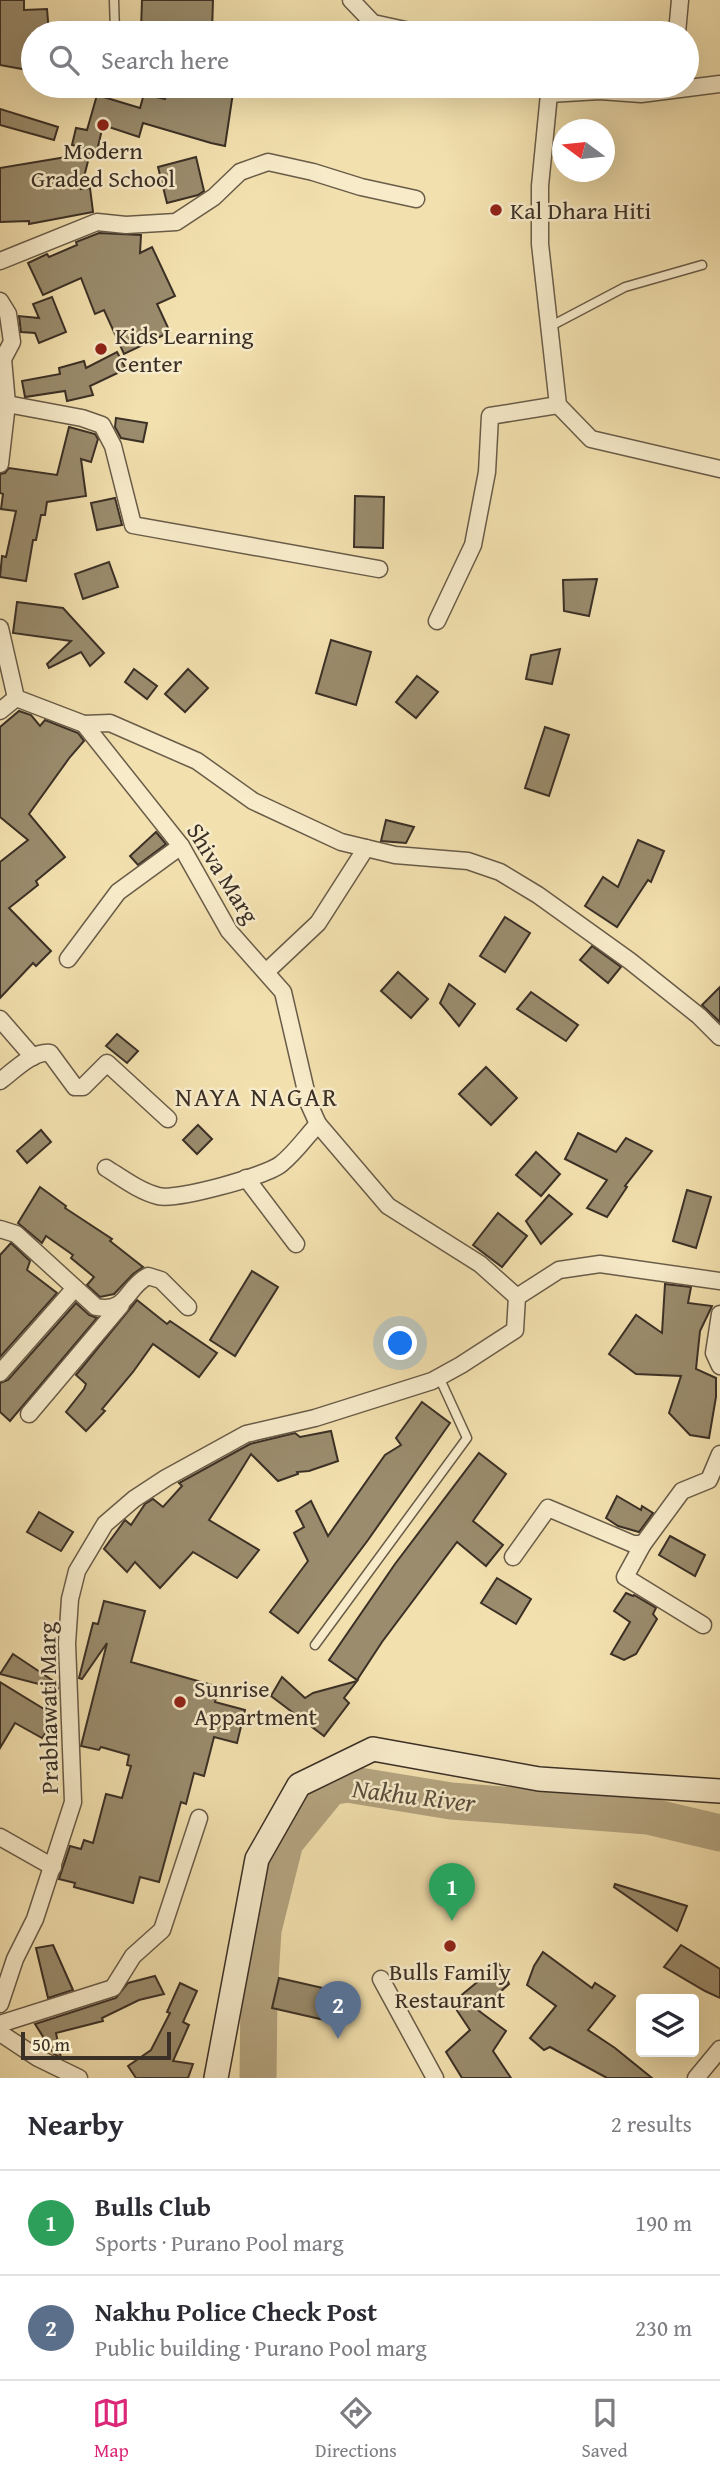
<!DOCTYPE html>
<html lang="en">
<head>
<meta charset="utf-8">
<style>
  :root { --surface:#fff; --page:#f7f7f7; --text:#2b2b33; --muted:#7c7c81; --line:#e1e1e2; --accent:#db2777 }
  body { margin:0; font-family:"Gentium Book Plus",serif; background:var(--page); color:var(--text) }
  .controls { position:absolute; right:21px; bottom:21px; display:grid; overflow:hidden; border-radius:7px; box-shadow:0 7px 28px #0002 }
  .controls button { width:63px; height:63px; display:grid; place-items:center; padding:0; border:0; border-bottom:2px solid var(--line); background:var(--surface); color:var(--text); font:35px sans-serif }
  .compass { position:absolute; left:552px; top:119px; width:63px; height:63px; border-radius:50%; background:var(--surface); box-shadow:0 7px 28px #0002; rotate:285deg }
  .scale { position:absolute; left:21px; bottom:18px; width:150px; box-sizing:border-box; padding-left:7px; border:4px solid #3b3026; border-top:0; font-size:19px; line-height:24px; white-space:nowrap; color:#3b3026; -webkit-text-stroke:5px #f7ebca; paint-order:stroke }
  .you { position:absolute; left:401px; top:1344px; width:24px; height:24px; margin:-18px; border:5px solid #fff; border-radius:50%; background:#1a73e8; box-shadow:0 0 0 10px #1a73e833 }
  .badge { display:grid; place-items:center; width:46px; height:46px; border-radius:50%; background:var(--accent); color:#fff; font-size:23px; font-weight:700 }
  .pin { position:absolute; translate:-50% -58px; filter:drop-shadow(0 2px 4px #0008) }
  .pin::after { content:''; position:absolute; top:37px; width:24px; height:21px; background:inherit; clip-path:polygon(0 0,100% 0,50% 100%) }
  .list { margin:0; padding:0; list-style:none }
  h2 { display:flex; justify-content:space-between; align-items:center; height:91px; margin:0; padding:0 28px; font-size:30px }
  h2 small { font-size:23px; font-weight:400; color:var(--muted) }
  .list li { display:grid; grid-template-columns:46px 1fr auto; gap:21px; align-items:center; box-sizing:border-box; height:105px; padding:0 28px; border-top:2px solid var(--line) }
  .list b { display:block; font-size:26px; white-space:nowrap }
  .list p { margin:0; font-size:23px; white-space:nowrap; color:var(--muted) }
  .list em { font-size:23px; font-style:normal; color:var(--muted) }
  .icon { flex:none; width:38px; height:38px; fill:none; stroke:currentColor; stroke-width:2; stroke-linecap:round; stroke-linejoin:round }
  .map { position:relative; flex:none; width:720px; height:2078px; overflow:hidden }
  .search { position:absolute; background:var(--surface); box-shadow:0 7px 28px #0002; left:21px; right:21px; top:21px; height:77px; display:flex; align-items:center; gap:18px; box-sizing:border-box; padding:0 24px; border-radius:38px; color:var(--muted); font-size:26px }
  .sheet { height:301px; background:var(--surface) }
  nav { display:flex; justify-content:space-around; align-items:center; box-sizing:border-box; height:98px; border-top:2px solid var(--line); background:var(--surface); font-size:19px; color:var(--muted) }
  nav a { display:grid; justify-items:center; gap:4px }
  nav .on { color:var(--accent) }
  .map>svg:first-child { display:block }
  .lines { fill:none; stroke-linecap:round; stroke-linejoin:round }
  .river { stroke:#b4a480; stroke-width:37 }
  .building { fill:#9a8c6d; stroke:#3b3026; stroke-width:2 }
  .lane-casing { stroke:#695c48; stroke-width:11 }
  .street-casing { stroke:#695c48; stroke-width:19 }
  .secondary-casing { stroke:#3b3026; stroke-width:26 }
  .lane { stroke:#f7ebca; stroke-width:8 }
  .street { stroke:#f7ebca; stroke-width:16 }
  .secondary { stroke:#f7ebca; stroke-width:23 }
  .poi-dot { fill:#8f2418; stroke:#f7ebca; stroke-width:2.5 }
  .labels { text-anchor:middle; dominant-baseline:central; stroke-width:5; stroke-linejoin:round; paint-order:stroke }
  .poi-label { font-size:24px; fill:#3b3026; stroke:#f7ebca; text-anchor:start }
  .street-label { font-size:24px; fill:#3b3026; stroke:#f7ebca }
  .neighbourhood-label { font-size:26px; letter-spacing:2px; fill:#3b3026; stroke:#f7ebca }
  .water-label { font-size:26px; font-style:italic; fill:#594d3c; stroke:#f7ebca }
</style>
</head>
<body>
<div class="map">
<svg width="720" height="2078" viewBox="0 0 720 2078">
  <rect width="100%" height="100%" fill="#f2e0ae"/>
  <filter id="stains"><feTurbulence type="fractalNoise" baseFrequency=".00286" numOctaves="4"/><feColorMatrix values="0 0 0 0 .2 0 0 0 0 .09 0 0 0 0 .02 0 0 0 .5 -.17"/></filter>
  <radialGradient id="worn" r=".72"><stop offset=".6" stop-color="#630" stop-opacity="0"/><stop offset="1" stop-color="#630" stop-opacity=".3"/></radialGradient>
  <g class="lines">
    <polyline class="river" points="258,2078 259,1994 263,1930 285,1842 330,1787 347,1784 451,1801 648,1816 720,1833"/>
  </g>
  <g class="building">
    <polygon points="0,0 24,0 24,10 47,9 49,33 33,33 33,71 0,65"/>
    <polygon points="142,0 213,0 212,31 141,30"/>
    <polygon points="169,86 234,86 225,146 211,143 143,123 139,137 103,125 97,151 72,145 76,128 87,130 97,95 140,108 144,94 165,99"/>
    <polygon points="0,109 58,127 54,140 0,125"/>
    <polygon points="90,153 81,189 90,188 93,212 29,224 29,221 0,222 0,168"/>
    <polygon points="196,157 204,191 198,195 167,203 158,167"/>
    <polygon points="99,233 141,235 140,253 152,247 175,296 157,304 170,332 124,354 104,310 95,314 81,278 43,295 28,263 47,254 49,257 77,245 76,242"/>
    <polygon points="52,297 66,332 39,343 35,333 21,332 19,316 39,318 33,304"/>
    <polygon points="117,352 126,369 90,386 93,395 67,401 65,391 25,397 22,381 60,374 59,368 84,361 86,368"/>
    <polygon points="116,418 147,423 143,442 121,438 115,427"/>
    <polygon points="69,427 95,434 98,439 91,462 81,459 86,496 47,502 45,515 41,515 36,540 33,540 26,581 0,577 2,556 6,557 16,511 1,509 3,494 0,493 0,474 5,473 9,468 57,475"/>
    <polygon points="355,496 384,497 383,548 354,547"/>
    <polygon points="115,498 122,525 97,530 91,503"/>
    <polygon points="109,562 118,587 83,599 75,574"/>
    <polygon points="597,579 589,616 564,611 563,580"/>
    <polygon points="17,602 63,608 104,653 90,666 81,652 49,668 47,664 71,641 13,633"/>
    <polygon points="331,640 371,652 356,705 316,693"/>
    <polygon points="560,649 552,684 526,679 531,655"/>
    <polygon points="134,669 157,686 147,699 125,682"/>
    <polygon points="188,669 208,688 185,712 165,694"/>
    <polygon points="417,676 438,692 416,718 396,702"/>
    <polygon points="19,711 31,715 40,726 45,720 78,733 84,741 70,757 29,814 65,857 36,881 38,885 9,908 51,951 36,966 33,963 0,998 0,862 28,840 0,817 0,727"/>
    <polygon points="545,727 569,735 549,796 525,788"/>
    <polygon points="386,820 414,827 406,843 381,841"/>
    <polygon points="156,832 166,844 138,865 130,856"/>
    <polygon points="638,840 664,851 651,882 648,880 617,927 585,906 603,877 618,887"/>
    <polygon points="505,917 530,933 505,972 480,956"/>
    <polygon points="592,946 621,967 608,983 580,960"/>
    <polygon points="398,972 428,999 411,1018 381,991"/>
    <polygon points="449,984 475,1004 459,1026 440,1003"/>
    <polygon points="720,987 720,1022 702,1005"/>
    <polygon points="531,992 578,1025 566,1041 517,1009"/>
    <polygon points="117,1034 138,1051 127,1063 106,1046"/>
    <polygon points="486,1067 517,1098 491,1125 459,1094"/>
    <polygon points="198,1125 212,1139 197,1154 183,1140"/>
    <polygon points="41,1130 51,1142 27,1163 17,1151"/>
    <polygon points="578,1133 616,1152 626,1138 652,1151 625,1186 627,1187 607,1217 587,1208 607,1180 565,1159"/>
    <polygon points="536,1152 560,1174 541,1196 516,1175"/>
    <polygon points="40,1187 66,1206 65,1208 112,1239 110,1241 143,1267 133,1274 114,1294 100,1297 87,1285 94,1277 71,1258 73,1255 46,1236 42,1243 18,1223"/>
    <polygon points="687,1190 711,1197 696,1248 673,1241"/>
    <polygon points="549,1195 572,1214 541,1244 526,1221"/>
    <polygon points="498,1213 527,1236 502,1267 473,1245"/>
    <polygon points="11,1243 30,1261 27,1270 57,1293 0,1357 0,1255"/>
    <polygon points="252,1271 278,1287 235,1356 210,1340"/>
    <polygon points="665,1284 691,1287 688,1303 712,1306 700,1331 696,1369 716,1378 716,1397 709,1438 690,1435 669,1413 681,1376 636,1374 609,1354 636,1315 662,1333"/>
    <polygon points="137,1300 167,1324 170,1321 217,1353 199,1377 153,1344 133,1372 102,1409 105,1411 86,1431 66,1412 84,1389 86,1384 76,1375"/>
    <polygon points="76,1303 89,1315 97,1318 10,1421 0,1412 0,1383 8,1380"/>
    <polygon points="422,1402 450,1423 368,1540 298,1633 270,1612 308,1561 294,1533 304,1527 296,1511 311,1501 328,1536 385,1455 401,1445 396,1438"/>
    <polygon points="331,1431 338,1461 309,1471 297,1472 298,1474 278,1481 251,1454 235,1480 209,1520 259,1550 237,1578 193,1552 160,1588 135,1562 127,1572 104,1549 125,1520 131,1525 145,1504 153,1499 163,1507 182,1486 179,1483 250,1444 295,1433 300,1437"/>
    <polygon points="479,1453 506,1474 473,1521 503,1545 486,1566 457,1542 382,1642 357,1680 329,1660 395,1564"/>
    <polygon points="617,1496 641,1510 642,1506 653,1513 639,1532 618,1526 606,1518"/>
    <polygon points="39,1512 73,1532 61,1551 27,1532"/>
    <polygon points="670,1536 705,1555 695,1576 659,1555"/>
    <polygon points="497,1578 531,1599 516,1624 481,1603"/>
    <polygon points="626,1593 633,1596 634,1595 656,1608 653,1614 657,1619 636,1654 624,1660 611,1654 630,1622 614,1611"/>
    <polygon points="104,1601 145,1611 131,1662 219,1687 215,1702 245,1710 237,1743 214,1737 204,1776 194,1773 186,1804 181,1802 159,1882 140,1877 133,1903 74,1887 75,1883 59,1879 70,1846 81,1849 84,1840 93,1843 106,1794 122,1798 131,1766 127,1765 129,1755 101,1747 99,1750 81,1746 107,1643 82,1679 79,1678 93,1623 98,1624"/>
    <polygon points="13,1654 58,1684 58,1689 0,1674"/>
    <polygon points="282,1677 305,1698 313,1693 357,1681 344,1698 349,1703 324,1736 271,1696"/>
    <polygon points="0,1682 57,1717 42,1738 15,1723 0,1748"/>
    <polygon points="615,1884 687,1906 677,1931 614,1887"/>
    <polygon points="53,1945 73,1990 48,1998 36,1948"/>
    <polygon points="681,1945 720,1969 720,1998 705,1991 664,1967"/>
    <polygon points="543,1952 592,1988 595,1983 615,1996 588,2030 615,2048 652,2078 607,2078 550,2047 544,2050 530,2038 556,2006 527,1985 534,1966"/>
    <polygon points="499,1964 509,1984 479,2011 506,2031 493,2051 511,2078 462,2078 446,2052 470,2030 452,2003"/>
    <polygon points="155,1976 164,1994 139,2000 102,2018 103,2021 56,2033 61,2058 54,2054 35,2024 116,1998 128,1983"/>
    <polygon points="279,1978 336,1991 329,2021 272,2008"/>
    <polygon points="180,1983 197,1991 183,2022 189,2025 173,2061 193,2064 188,2078 136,2078 128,2066 151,2050 170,2013 167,2012"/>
  </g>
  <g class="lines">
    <defs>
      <g id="lane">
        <polyline points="114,0 115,33"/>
        <polyline points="549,327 625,287 702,265"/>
        <polyline points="315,1645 467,1438 439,1377"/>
      </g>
      <g id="street">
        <polyline points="351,0 373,23 419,33"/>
        <polyline points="677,33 680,0"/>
        <polyline points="539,86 549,94 540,186 540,244 558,405 591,439 720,469"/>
        <polyline points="549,94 600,91 641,94 720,84"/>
        <polyline points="0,261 97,222 126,225 176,222 214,197 240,172 268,162 313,172 361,187 416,199"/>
        <polyline points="0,301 8,314 12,342 3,359 7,404 0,464"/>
        <polyline points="7,404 82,418 102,425 113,446 133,525 379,569"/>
        <polyline points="437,621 473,545 487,472 490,416 558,405"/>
        <polyline points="0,628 16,698 84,724 110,723 197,761 253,801 341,842 395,855 468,861 500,872 538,895 630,961 699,1016 720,1037"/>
        <polyline points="0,711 16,698"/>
        <polyline points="84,724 181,846 229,931 283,992 309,1104 318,1124 388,1206 480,1264 517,1297"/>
        <polyline points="68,959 118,892 181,846"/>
        <polyline points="266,972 318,923 366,848"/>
        <polyline points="0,1019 33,1057"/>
        <path d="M0,1081c14,-10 32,-30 50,-28l25,34h8l24,-24 61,56"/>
        <path d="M106,1168c16,10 33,23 52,28 18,5 108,-20 123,-32 14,-11 25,-27 37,-40"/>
        <polyline points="246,1178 296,1244"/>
        <path d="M0,1229l16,5 80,73c32,6 29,-19 52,-31l13,4 27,27"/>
        <polyline points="720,1314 714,1353 720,1366"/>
        <polyline points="0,1373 75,1288"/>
        <polyline points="29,1414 121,1305"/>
        <polyline points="643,1544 625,1577 703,1625"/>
        <polyline points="513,1557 548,1508 633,1544 643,1544 682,1491 709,1480 720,1454"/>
        <polyline points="0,1837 53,1867"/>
        <polyline points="381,1979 435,2078"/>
        <polyline points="0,2004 15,1959 35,1919 73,1802 67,1643 70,1599 77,1571 105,1524 134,1499 166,1478 246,1434 315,1418 432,1381 461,1365 515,1330 517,1297 559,1270 600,1264 720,1281"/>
        <polyline points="0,2024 113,1988 133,1956 162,1930 199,1818"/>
        <polyline points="0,2033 38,2058 79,2078"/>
        <polyline points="696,2078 720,2049"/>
      </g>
      <polyline id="secondary" points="216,2078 257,1859 299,1785 373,1749 539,1779 720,1791"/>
    </defs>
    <use href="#lane" class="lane-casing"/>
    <use href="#street" class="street-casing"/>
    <use href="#secondary" class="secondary-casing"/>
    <use href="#lane" class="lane"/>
    <use href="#street" class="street"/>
    <use href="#secondary" class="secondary"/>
  </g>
  <g class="poi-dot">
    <circle cx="103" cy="125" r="7"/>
    <circle cx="496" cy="210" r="7"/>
    <circle cx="101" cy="349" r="7"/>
    <circle cx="180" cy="1702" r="7"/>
    <circle cx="450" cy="1946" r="7"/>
  </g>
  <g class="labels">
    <g class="poi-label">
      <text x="103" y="150" text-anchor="middle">Modern<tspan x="103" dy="28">Graded School</tspan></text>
      <text x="510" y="210">Kal Dhara Hiti</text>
      <text x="115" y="335">Kids Learning<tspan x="115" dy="28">Center</tspan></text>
      <text x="194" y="1688">Sunrise<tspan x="194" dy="28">Appartment</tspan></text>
      <text x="450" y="1971" text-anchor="middle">Bulls Family<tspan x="450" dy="28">Restaurant</tspan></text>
    </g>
    <g class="street-label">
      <text transform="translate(223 873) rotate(58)">Shiva Marg</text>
      <text transform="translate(48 1708) rotate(-91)">Prabhawati Marg</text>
    </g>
    <g class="neighbourhood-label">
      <text x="257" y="1096">NAYA NAGAR</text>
    </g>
    <g class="water-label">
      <text transform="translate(414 1795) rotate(7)">Nakhu River</text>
    </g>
  </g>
  <rect width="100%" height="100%" filter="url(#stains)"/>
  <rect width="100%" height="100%" fill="url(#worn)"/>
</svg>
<div class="controls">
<button><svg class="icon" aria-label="layers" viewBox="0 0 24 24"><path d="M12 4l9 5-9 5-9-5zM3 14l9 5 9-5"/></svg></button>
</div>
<svg class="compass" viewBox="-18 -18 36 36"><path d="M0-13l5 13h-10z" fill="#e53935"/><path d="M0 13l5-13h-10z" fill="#7c7c81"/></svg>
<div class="scale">50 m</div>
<div class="you"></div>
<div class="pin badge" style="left:452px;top:1921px;background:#2e9e5b">1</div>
<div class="pin badge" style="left:338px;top:2039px;background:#5c6f8a">2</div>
<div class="search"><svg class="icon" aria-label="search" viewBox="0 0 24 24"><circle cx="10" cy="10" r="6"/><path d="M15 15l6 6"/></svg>Search here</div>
</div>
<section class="sheet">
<h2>Nearby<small>2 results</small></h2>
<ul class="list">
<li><span class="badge" style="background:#2e9e5b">1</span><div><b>Bulls Club</b><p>Sports · Purano Pool marg</p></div><em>190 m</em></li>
<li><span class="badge" style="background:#5c6f8a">2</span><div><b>Nakhu Police Check Post</b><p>Public building · Purano Pool marg</p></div><em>230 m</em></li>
</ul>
</section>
<nav>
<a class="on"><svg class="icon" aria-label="map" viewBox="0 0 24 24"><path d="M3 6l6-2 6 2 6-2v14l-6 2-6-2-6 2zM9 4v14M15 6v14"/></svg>Map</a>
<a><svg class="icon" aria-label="directions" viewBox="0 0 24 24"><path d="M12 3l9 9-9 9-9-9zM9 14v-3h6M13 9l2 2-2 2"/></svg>Directions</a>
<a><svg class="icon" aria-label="saved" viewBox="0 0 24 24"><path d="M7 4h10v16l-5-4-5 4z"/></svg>Saved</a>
</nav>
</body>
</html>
